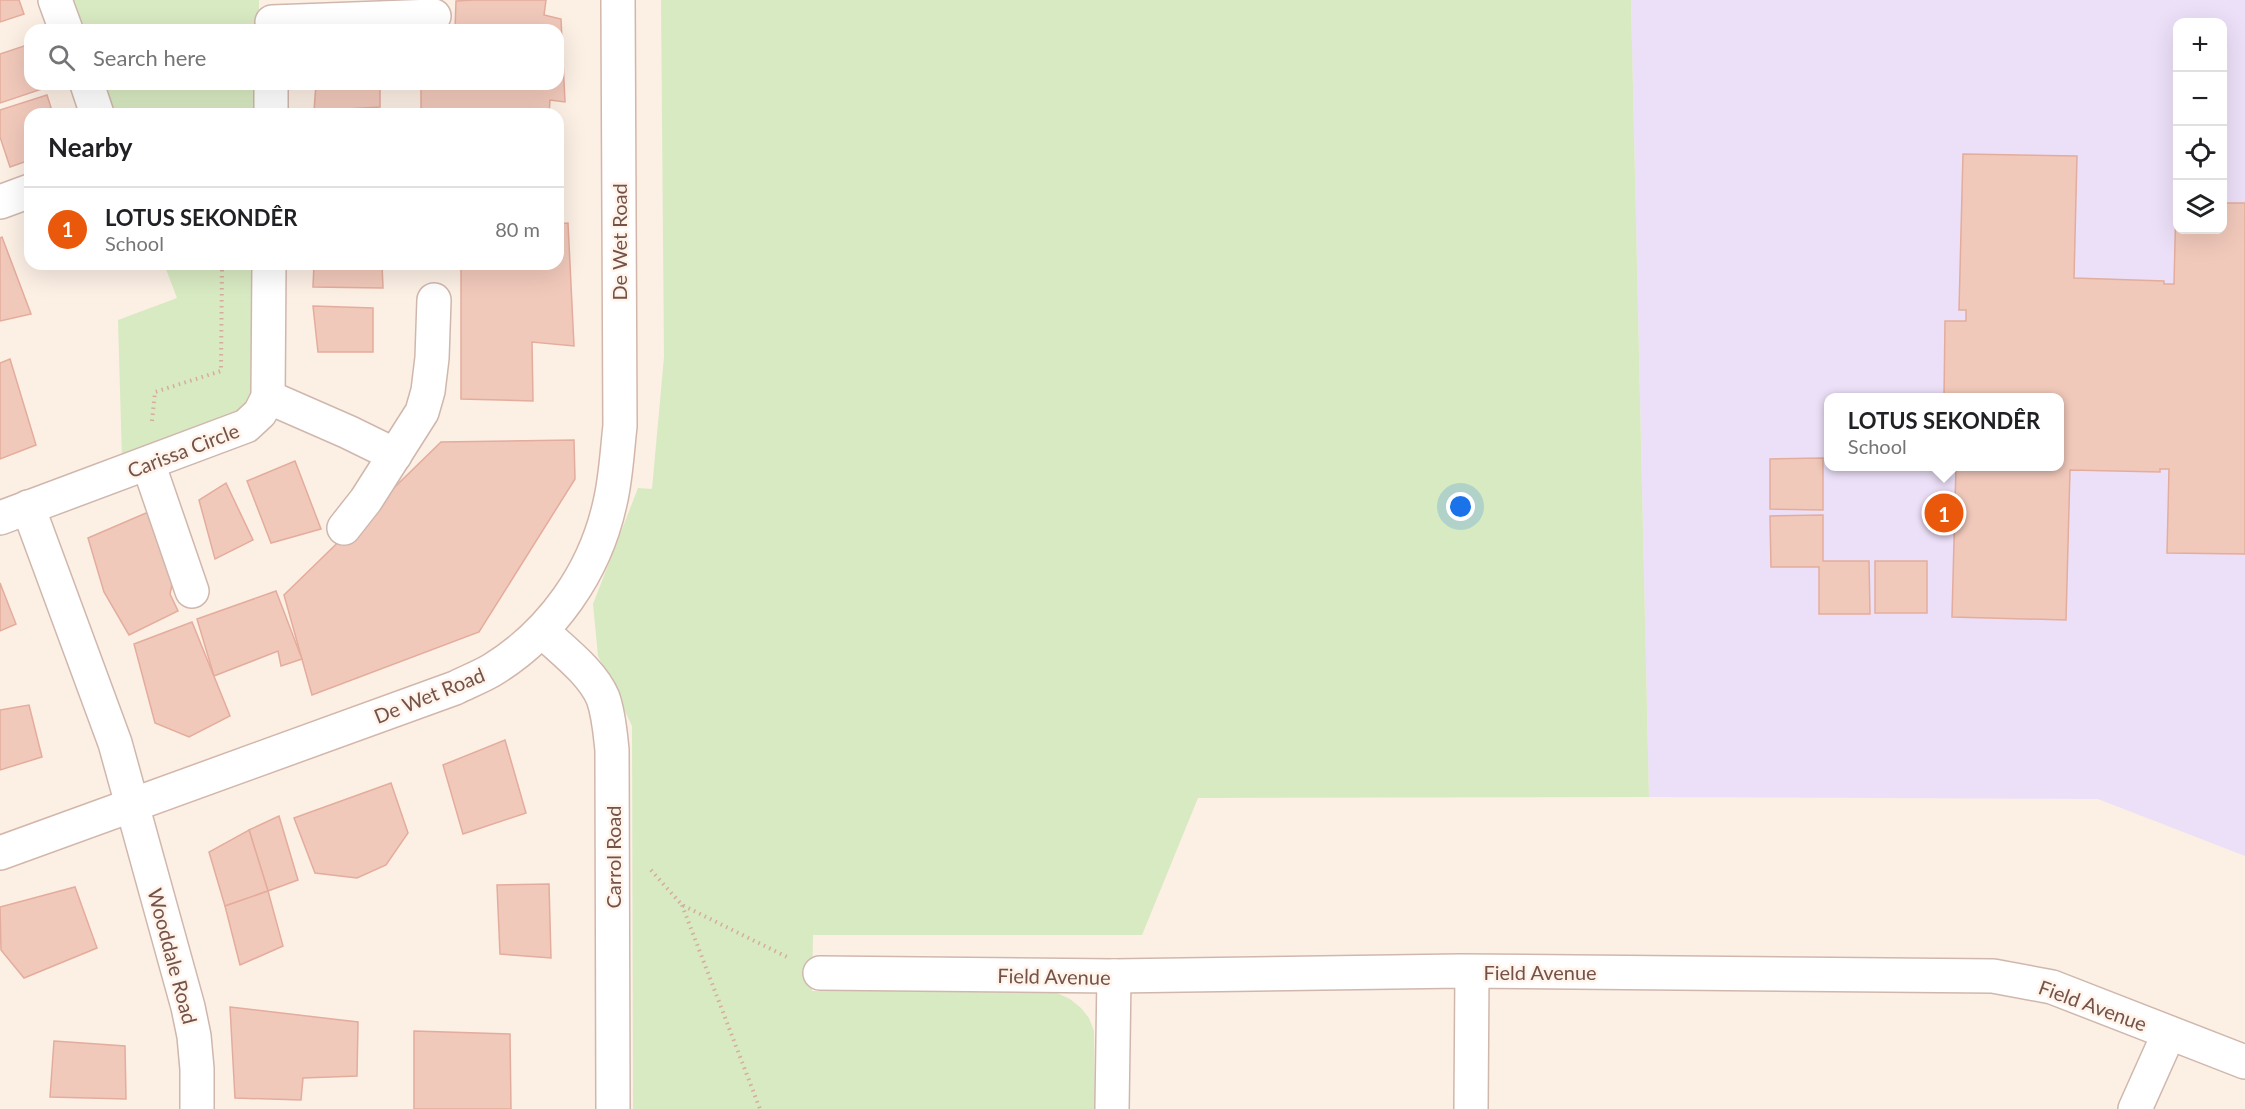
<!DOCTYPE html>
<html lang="en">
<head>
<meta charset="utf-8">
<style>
  :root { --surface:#fff; --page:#f2f2f2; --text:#202124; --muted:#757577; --line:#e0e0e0; --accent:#ea580c }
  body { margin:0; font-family:Lato,sans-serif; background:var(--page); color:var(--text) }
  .controls { position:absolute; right:18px; top:18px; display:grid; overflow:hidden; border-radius:12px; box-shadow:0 6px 24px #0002 }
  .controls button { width:54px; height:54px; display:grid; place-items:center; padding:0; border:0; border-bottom:2px solid var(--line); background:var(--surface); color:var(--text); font:30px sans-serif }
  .you { position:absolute; left:1461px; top:507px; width:21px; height:21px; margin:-15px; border:4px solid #fff; border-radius:50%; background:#1a73e8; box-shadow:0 0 0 9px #1a73e833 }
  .badge { display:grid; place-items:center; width:39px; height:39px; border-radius:50%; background:var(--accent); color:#fff; font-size:20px; font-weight:700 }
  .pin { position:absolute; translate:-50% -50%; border:3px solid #fff; box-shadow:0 2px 6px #0006 }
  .popup { position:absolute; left:1824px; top:393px; width:240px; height:78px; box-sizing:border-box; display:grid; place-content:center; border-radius:12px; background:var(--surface); filter:drop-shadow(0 2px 4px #0005); font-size:20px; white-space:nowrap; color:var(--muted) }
  .popup b { font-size:22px; color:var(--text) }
  .popup::after { content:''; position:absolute; left:50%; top:100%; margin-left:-12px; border:12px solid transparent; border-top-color:var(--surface) }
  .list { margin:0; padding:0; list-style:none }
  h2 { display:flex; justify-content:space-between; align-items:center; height:78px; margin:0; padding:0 24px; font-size:26px }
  h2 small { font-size:20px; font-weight:400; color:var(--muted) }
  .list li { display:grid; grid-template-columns:39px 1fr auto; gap:18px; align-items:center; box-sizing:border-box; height:84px; padding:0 24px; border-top:2px solid var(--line) }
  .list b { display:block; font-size:22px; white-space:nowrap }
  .list p { margin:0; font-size:20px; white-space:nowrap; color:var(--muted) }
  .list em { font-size:20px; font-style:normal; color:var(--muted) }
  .icon { flex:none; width:33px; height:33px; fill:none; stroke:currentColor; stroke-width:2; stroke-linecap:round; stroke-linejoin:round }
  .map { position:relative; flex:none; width:2245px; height:1109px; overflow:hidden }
  .search { position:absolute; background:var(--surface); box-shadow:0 6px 24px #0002; left:24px; top:24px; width:540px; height:66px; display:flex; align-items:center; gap:15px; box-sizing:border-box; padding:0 21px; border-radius:18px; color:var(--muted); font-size:22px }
  .panel { position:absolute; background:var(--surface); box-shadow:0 6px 24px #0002; left:24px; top:108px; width:540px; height:162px; border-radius:18px }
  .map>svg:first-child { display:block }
  .education { fill:#ece0f8; fill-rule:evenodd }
  .green { fill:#d8eac2 }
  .building { fill:#f1c9bb; stroke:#e4ac9c; stroke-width:1.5 }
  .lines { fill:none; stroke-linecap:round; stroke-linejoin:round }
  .street-casing { stroke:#d0b7ad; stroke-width:36 }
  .secondary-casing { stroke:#d3b6aa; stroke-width:36 }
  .path { stroke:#d6ac9f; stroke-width:4; stroke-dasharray:1.5 4.5; stroke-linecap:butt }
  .street { stroke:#fff; stroke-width:33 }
  .secondary { stroke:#fff; stroke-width:33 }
  .labels { text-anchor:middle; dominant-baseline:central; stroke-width:5; stroke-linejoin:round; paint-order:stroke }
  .street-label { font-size:20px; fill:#745249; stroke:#fff3ea }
</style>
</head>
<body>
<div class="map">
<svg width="2245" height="1109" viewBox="0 0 2245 1109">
  <rect width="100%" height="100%" fill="#fcefe4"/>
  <path class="education" d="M1631,0h614v856l-147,-57 -449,-2zM2178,22h44v208h-44zM1828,398h232v68h-232z"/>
  <g class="green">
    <polygon points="67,0 259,0 259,30 78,30"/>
    <polygon points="661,0 1631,0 1649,797 1198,798 1142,935 813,935 812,991 1000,988 1057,993 1070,999 1081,1008 1089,1018 1094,1031 1095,1109 633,1109 632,726 598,656 593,604 638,488 652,489 664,357"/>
    <polygon points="98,84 259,84 259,114 109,114"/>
    <polygon points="164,264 259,264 259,369 249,402 236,415 122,460 118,320 177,298"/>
  </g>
  <g class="building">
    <polygon points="0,0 19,0 24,14 0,22"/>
    <polygon points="474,0 546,0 544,15 561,19 565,102 550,100 549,114 421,114 421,84 558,84 558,30 455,30 456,1"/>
    <polygon points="30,44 30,84 51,84 51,86 0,103 0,54"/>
    <polygon points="316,84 380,84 380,107 314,111"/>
    <polygon points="47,95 53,114 30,114 30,160 10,167 0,137 0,110"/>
    <polygon points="1963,154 2077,156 2074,278 2164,281 2164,284 2174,284 2176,202 2178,202 2178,230 2222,230 2222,203 2245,203 2245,554 2167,553 2169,469 2160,469 2160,472 2070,470 2066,620 1952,617 1956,466 2060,466 2060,398 1944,398 1945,321 1966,321 1966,310 1959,310"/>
    <polygon points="568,223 574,346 532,342 533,401 461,399 461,264 558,264 558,224"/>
    <polygon points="2,237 31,314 0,321 0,238"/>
    <polygon points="314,264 382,264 383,288 313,287"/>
    <polygon points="313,306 373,308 373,352 318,352"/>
    <polygon points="10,359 36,445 0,459 0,363"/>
    <polygon points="574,440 575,479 479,632 312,695 284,595 441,442"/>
    <polygon points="1823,458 1823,510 1770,509 1770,459"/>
    <polygon points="295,461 321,529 271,543 247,481"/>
    <polygon points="226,483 253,540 215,559 199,500"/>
    <polygon points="153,510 176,565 170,594 178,611 129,635 104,592 88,538"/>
    <polygon points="1823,515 1823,561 1869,561 1870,614 1819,614 1819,567 1771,567 1770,516"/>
    <rect x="1875" y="561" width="52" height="52"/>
    <polygon points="0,583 16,624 0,631"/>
    <polygon points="276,591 302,659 281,666 278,651 214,676 197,619"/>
    <polygon points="192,622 230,716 189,737 155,723 134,644"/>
    <polygon points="29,705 42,757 0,770 0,710"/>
    <polygon points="505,740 526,813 463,834 443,765"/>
    <polygon points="391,783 408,833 386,865 357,878 315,873 294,818"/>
    <polygon points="279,816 298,880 268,891 249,830"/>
    <polygon points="249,830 268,891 225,906 209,852"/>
    <polygon points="549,884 551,958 500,954 497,885"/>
    <polygon points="75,887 97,948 24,978 1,950 0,907"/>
    <polygon points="268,891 283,946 240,965 225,906"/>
    <polygon points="230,1007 358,1022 357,1076 303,1078 301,1100 235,1098"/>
    <polygon points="414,1031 510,1034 511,1109 414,1109"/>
    <polygon points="54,1041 125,1046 126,1099 50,1097"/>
  </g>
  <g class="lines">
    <defs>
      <g id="street">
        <polyline points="55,0 66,30"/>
        <polyline points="272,22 434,16"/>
        <polyline points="87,84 97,114"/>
        <polyline points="271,114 271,84"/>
        <polyline points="0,202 30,191"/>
        <polyline points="268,397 348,432 395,455"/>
        <polyline points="148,463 192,591"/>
        <polyline points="28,507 115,743 188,1007 194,1036 197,1069 197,1109"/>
        <polyline points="0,518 246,426 260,413 268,397 269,264"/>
        <polyline points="344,528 366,500 422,412 428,391 432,358 434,300"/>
        <path d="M542,631c20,19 50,41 61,67 6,17 7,34 9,52l1,359"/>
        <polyline points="820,973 1114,976 1461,971 1993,976 2052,987 2245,1062"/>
        <polyline points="1112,1109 1114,976"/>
        <polyline points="1471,1109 1472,972"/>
        <polyline points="2135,1109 2169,1033"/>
      </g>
      <path id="secondary" d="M0,853l455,-165c12,-6 25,-11 37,-18 60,-37 103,-98 118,-167 6,-25 7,-51 10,-77l-2,-426"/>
    </defs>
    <use href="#street" class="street-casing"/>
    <use href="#secondary" class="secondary-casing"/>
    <g class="path">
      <polyline points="152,421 155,392 221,371 222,264"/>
      <polyline points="651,870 682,905 787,957"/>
      <polyline points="682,905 760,1109"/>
    </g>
    <use href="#street" class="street"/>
    <use href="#secondary" class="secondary"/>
  </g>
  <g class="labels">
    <g class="street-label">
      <text transform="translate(619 242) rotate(-90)">De Wet Road</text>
      <text transform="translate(183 450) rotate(-21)">Carissa Circle</text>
      <text transform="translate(429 695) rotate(-22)">De Wet Road</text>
      <text transform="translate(613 857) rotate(-90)">Carrol Road</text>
      <text transform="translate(173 956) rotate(75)">Wooddale Road</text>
      <text x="1540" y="972">Field Avenue</text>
      <text transform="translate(1054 976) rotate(1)">Field Avenue</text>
      <text transform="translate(2093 1005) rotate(20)">Field Avenue</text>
    </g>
  </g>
</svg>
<div class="controls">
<button>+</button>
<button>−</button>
<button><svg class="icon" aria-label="locate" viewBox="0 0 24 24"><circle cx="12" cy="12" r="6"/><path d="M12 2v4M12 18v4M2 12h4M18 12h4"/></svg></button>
<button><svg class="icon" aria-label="layers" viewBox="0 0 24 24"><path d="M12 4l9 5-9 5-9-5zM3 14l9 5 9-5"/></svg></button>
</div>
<div class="you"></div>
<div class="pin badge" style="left:1944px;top:513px">1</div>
<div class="popup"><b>LOTUS SEKONDÊR</b>School</div>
<div class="search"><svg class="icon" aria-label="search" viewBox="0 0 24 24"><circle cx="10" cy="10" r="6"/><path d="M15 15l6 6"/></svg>Search here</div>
<section class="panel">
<h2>Nearby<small></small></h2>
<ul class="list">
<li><span class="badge">1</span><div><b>LOTUS SEKONDÊR</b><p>School</p></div><em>80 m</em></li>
</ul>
</section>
</div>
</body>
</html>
